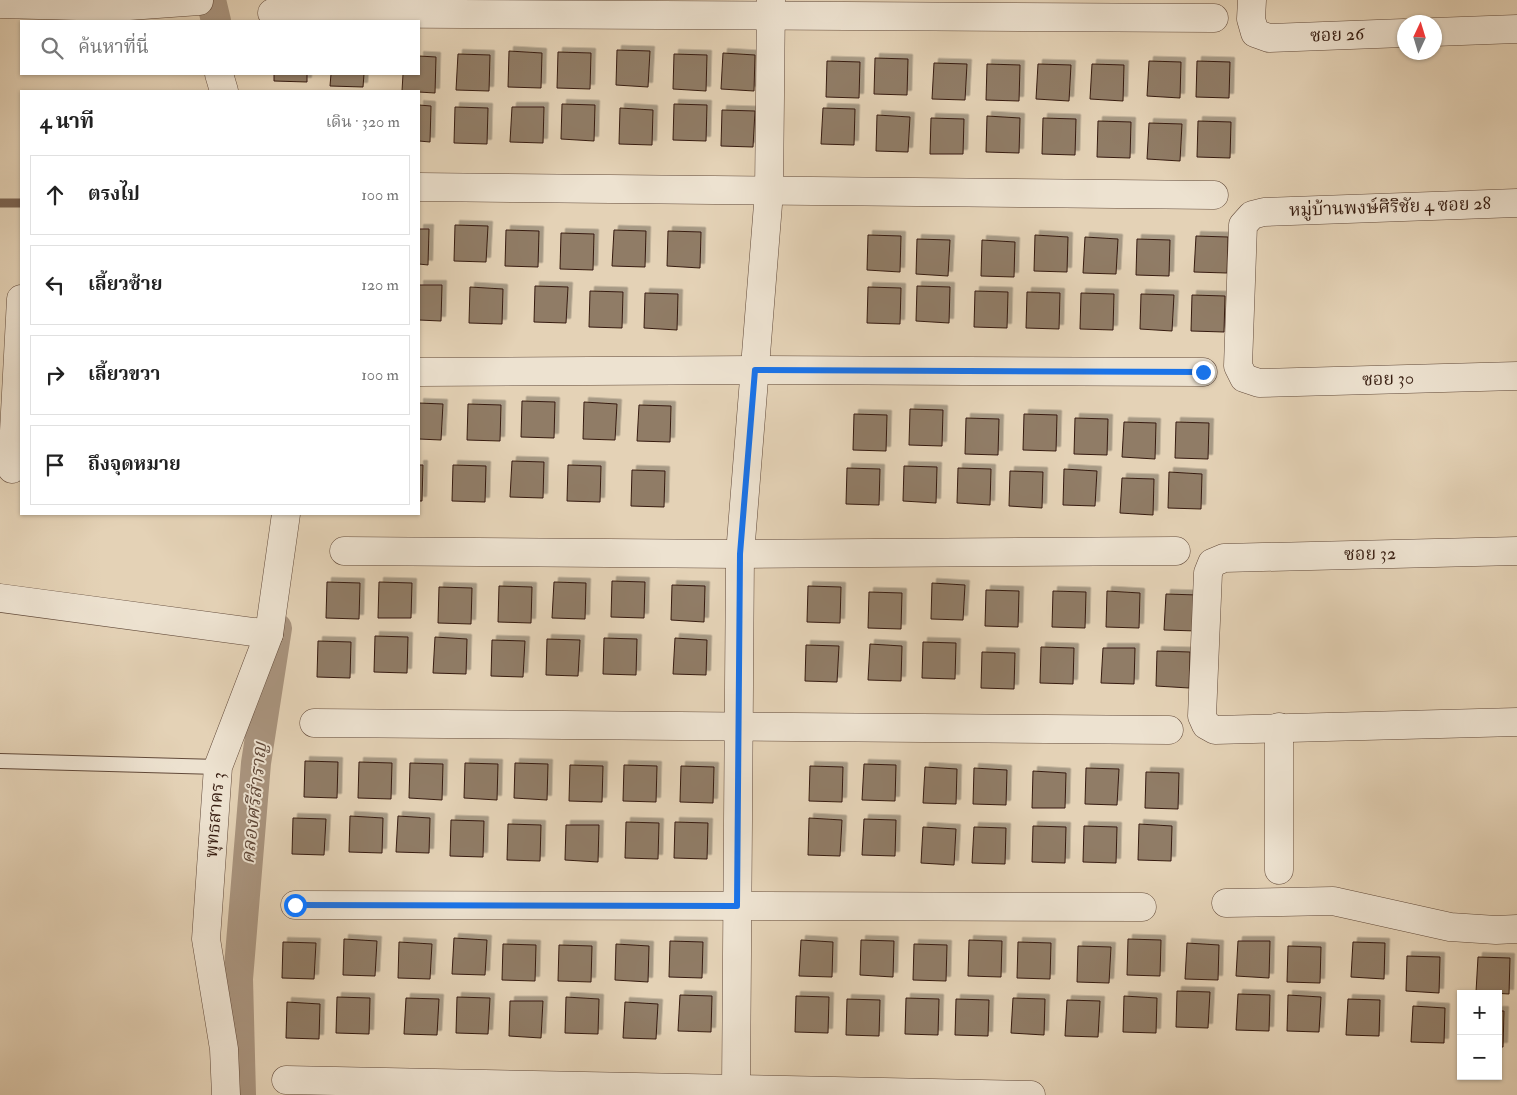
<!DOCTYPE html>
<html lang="th">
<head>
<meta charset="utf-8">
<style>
  :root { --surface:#fff; --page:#f2f2f2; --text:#222; --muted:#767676; --line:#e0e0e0 }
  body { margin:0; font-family:"IM FELL Double Pica","Noto Serif Thai",serif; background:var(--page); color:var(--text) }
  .controls { position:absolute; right:15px; bottom:15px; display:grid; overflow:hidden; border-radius:0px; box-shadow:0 1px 4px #0004 }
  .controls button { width:45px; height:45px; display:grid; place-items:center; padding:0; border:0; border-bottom:1px solid var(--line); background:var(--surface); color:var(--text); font:25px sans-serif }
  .compass { position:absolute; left:1397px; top:15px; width:45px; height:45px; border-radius:50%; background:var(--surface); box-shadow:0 1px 4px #0004; rotate:4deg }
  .stop { position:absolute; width:15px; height:15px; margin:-11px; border:4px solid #1a73e8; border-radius:50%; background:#fff }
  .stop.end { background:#1a73e8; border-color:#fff; box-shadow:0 1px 5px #0008 }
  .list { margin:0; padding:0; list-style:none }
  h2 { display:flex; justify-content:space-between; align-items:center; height:65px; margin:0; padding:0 20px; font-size:21px }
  h2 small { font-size:16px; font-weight:400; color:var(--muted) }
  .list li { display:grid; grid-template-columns:32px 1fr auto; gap:15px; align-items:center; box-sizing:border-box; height:80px; margin:0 10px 10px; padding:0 10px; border:1px solid var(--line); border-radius:0px }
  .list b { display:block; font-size:19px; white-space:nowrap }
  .list em { font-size:16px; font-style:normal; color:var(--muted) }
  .icon { flex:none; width:28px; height:28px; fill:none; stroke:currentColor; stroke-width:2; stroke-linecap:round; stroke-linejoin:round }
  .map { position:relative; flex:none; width:1517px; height:1095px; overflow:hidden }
  .search { position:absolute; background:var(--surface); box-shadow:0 1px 4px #0004; left:20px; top:20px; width:400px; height:55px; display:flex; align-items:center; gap:12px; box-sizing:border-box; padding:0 18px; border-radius:0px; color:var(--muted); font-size:19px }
  .panel { position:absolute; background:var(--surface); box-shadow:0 1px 4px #0004; left:20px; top:90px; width:400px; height:425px; border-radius:0px }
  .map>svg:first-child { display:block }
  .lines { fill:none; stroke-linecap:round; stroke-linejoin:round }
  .stream { stroke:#7b6452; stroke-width:9 }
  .canal { stroke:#a9947e; stroke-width:30 }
  .building { fill:#907b66; stroke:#361c10; filter:url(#shadow) }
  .service-casing { stroke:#624a3a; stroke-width:16 }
  .minor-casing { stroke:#624a3a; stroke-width:29 }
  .service { stroke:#ede2d0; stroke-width:14 }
  .minor { stroke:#ede2d0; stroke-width:28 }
  .route { stroke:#1a73e8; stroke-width:6 }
  .labels { text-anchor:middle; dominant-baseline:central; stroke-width:4; stroke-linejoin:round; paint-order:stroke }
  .street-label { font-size:18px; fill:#361c10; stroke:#ede2d0 }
  .water-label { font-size:19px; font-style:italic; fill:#5e4636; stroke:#ede2d0 }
</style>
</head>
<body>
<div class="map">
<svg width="1517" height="1095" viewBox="0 0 1517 1095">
  <defs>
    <filter id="shadow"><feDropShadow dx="4.5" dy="-4.5" stdDeviation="0" flood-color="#0004"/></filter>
  </defs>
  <rect width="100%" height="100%" fill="#e4d2b6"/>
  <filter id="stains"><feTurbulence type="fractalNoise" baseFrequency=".004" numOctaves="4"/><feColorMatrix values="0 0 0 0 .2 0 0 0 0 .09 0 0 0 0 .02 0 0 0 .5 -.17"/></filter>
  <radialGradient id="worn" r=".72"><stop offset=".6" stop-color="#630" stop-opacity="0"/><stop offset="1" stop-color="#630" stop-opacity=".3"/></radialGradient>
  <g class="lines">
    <polyline class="stream" points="0,203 21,203"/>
    <g class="canal">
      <polyline points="211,0 216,21"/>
      <polyline points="241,1095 238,979 256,763 277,628"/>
    </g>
  </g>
  <g class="building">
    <polygon points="617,50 650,51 648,87 616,85"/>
    <polygon points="509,51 542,53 541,88 508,87"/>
    <polygon points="558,52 591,53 590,89 557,88"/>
    <polygon points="723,53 755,55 754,91 721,89"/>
    <polygon points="458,54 490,55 489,91 456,90"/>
    <polygon points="674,54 707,55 706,91 673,89"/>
    <polygon points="419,56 436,57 435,93 402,91 403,74 419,74"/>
    <polygon points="875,58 908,59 907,95 874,94"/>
    <polygon points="827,61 860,62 859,98 826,97"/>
    <polygon points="1149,61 1181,62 1180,98 1147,96"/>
    <polygon points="1197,61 1230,62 1229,98 1196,97"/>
    <polygon points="934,63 967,64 965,100 932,99"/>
    <polygon points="987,64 1020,65 1019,101 986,100"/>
    <polygon points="1038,64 1071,65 1069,101 1036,99"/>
    <polygon points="1092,64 1124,65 1123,101 1090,99"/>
    <polygon points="274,74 307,74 307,82 274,81"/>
    <polygon points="331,74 364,74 363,87 330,86"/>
    <polygon points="562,104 595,105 594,141 561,139"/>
    <polygon points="674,104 707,105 706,141 673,140"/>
    <polygon points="419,105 431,106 430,142 419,141"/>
    <polygon points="455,107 488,108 487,144 454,143"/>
    <polygon points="512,107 544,107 543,143 510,142"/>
    <polygon points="620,108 653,110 652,145 619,144"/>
    <polygon points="823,108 855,109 854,145 821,144"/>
    <polygon points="722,110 755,111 753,147 721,146"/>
    <polygon points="877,115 910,117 908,152 876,151"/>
    <polygon points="987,116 1020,118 1019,153 986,152"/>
    <polygon points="931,118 964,119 963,154 930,154"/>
    <polygon points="1043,118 1076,119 1075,155 1042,154"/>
    <polygon points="1098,121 1131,122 1130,158 1097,157"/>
    <polygon points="1198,121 1231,122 1230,158 1197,157"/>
    <polygon points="1149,123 1182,124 1180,161 1147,159"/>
    <polygon points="455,225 488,226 486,262 454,261"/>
    <polygon points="419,229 429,229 428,265 419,264"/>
    <polygon points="506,230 539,231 538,267 505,266"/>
    <polygon points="614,230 646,231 645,267 612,266"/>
    <polygon points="668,231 701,232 700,268 667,266"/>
    <polygon points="561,233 594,234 593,270 560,269"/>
    <polygon points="868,235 901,236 900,272 867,270"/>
    <polygon points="1035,235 1068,237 1067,272 1034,271"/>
    <polygon points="1196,236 1228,237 1227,273 1194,272"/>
    <polygon points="1085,237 1118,239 1116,274 1083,273"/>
    <polygon points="917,239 950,240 948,276 916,274"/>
    <polygon points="1137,239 1170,240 1169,276 1136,275"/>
    <polygon points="982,240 1015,242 1014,277 981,276"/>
    <polygon points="419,285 442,285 441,321 419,320"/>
    <polygon points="535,286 568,287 566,323 534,322"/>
    <polygon points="917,286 950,287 949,323 916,321"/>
    <polygon points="470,287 503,289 502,324 469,323"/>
    <polygon points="868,287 901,288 900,324 867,323"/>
    <polygon points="590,291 623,292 622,328 589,327"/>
    <polygon points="975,291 1008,292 1007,328 974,327"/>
    <polygon points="1027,292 1060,293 1059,329 1026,328"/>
    <polygon points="645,293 678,294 677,330 644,328"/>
    <polygon points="1081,293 1114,294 1113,330 1080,329"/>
    <polygon points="1141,294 1174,295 1172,331 1140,329"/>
    <polygon points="1192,295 1225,296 1224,332 1191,331"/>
    <polygon points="522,401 555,402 554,438 521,437"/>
    <polygon points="584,402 617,404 615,440 583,439"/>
    <polygon points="419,403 443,404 441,440 419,439"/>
    <polygon points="468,404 501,405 500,441 467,440"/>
    <polygon points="639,405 671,406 670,442 637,441"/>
    <polygon points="910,409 943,410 942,446 909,445"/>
    <polygon points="854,414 887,415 886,451 853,450"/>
    <polygon points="1024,414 1057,415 1056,451 1023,450"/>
    <polygon points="966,418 999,419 998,455 965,454"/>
    <polygon points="1075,418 1108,419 1107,455 1074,454"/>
    <polygon points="1124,422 1156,423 1155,459 1122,457"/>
    <polygon points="1176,422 1209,423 1208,459 1175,458"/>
    <polygon points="512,461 544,462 543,498 510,497"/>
    <polygon points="419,465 423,465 422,501 419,501"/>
    <polygon points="453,465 486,466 485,502 452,501"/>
    <polygon points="568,465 601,466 600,502 567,501"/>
    <polygon points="904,466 937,467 936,503 903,501"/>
    <polygon points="847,468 880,469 879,505 846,504"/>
    <polygon points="958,468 991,469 990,505 957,503"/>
    <polygon points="1064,469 1097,471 1095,506 1063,505"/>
    <polygon points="632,470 665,471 664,507 631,506"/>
    <polygon points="1010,471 1043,472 1042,508 1009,506"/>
    <polygon points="1169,472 1202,474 1201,509 1168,508"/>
    <polygon points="1122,478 1154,479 1153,515 1120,513"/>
    <polygon points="612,581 645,582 644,618 611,617"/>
    <polygon points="327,582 360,583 359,619 326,618"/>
    <polygon points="379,582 412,583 411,618 378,618"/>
    <polygon points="554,582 586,583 585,619 552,618"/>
    <polygon points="932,583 965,585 963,620 931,619"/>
    <polygon points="672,585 705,586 704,622 671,620"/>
    <polygon points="499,586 532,587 531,623 498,622"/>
    <polygon points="808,586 841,587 840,623 807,622"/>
    <polygon points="439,587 472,588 471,624 438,623"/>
    <polygon points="986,590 1019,591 1018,627 985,626"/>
    <polygon points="1053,591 1086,592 1085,628 1052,627"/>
    <polygon points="1107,591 1140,593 1139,628 1106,627"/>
    <polygon points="869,592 902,593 901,629 868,628"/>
    <polygon points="1166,594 1198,595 1197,631 1164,630"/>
    <polygon points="375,636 408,637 407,673 374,672"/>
    <polygon points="435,637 467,639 466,674 433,673"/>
    <polygon points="604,638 637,639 636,675 603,674"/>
    <polygon points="675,638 707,640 706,675 673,674"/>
    <polygon points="547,639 580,640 578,676 546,675"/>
    <polygon points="492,640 525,641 523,677 491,676"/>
    <polygon points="318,641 351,642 350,678 317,677"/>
    <polygon points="923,642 956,643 955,679 922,678"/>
    <polygon points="870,644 902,646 901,681 868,680"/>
    <polygon points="806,645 839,646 837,682 805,681"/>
    <polygon points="1041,647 1074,648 1073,684 1040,683"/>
    <polygon points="1103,648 1135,648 1134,684 1101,683"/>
    <polygon points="1157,651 1190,652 1189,688 1156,686"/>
    <polygon points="982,652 1015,653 1014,689 981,688"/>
    <polygon points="305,761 338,762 337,798 304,797"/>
    <polygon points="359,762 392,763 391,799 358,798"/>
    <polygon points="410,763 443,764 442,800 409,798"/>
    <polygon points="465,763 498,764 497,800 464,798"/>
    <polygon points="515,763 548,764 547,800 514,798"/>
    <polygon points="864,764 896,765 895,801 862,800"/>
    <polygon points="570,765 603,766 602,802 569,801"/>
    <polygon points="624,765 657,766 656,802 623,801"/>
    <polygon points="681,766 714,767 713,803 680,802"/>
    <polygon points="810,766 843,767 842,802 809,801"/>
    <polygon points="925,767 957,769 956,804 923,803"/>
    <polygon points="974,768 1007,770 1006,805 973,804"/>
    <polygon points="1086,768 1119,769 1117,805 1085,804"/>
    <polygon points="1033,771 1066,773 1065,808 1032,808"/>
    <polygon points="1146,772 1179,773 1178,809 1145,808"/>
    <polygon points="350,816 383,818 382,853 349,852"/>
    <polygon points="398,816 430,818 429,853 396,852"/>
    <polygon points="293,818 326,819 324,855 292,854"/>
    <polygon points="809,818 842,820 840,856 808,855"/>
    <polygon points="864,819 896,820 895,856 862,855"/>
    <polygon points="451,820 484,821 483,857 450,856"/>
    <polygon points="626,822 659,823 658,859 625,858"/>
    <polygon points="675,822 708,823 707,859 674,858"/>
    <polygon points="508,824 541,825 540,861 507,860"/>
    <polygon points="1139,824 1172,826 1171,861 1138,860"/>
    <polygon points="566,825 599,825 598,862 565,860"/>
    <polygon points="1033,826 1066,827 1065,863 1032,862"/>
    <polygon points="1084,826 1117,827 1116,863 1083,862"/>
    <polygon points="923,827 956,829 954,865 921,863"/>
    <polygon points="974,827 1006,828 1005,864 972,863"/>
    <polygon points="454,938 487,940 485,975 452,974"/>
    <polygon points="344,939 377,941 375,976 343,975"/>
    <polygon points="1128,939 1161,940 1160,976 1127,975"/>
    <polygon points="801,940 833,942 832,977 799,976"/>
    <polygon points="861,940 894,941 893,977 860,975"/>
    <polygon points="969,940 1002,941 1001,977 968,976"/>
    <polygon points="670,941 703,942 702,978 669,977"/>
    <polygon points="1238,941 1270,941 1269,978 1236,976"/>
    <polygon points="283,942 316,943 314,979 282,978"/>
    <polygon points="399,942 432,944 430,979 398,978"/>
    <polygon points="1018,942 1051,943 1050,979 1017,978"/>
    <polygon points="1353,942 1385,943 1384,979 1351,977"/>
    <polygon points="1187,943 1219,945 1218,980 1185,979"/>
    <polygon points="503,944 536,945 535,981 502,980"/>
    <polygon points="616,944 649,946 648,982 615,980"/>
    <polygon points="914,944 947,945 946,981 913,980"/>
    <polygon points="559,945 592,946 591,982 558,981"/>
    <polygon points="1078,946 1111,947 1109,983 1077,982"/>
    <polygon points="1288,946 1321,947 1320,983 1287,982"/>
    <polygon points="1407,956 1440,957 1439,993 1406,991"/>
    <polygon points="1478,957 1510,958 1509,994 1476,992"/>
    <polygon points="1177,991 1210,992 1208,1028 1176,1027"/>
    <polygon points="1238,994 1270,995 1269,1031 1236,1030"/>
    <polygon points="680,995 712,996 711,1032 678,1031"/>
    <polygon points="1288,995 1321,997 1319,1032 1287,1031"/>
    <polygon points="796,996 829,997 828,1033 795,1032"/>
    <polygon points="1124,996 1157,998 1156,1033 1123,1032"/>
    <polygon points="337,997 370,998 369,1034 336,1033"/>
    <polygon points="457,997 490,998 488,1034 456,1033"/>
    <polygon points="566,997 599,999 598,1034 565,1033"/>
    <polygon points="406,998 439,999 437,1035 404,1034"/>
    <polygon points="906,998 939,999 938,1035 905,1034"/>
    <polygon points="1013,998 1045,999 1044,1035 1011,1033"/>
    <polygon points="847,999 880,1000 879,1036 846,1035"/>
    <polygon points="956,999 989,1000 988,1036 955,1035"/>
    <polygon points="1348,999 1380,1000 1379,1036 1346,1035"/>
    <polygon points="1067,1000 1100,1001 1098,1037 1065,1036"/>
    <polygon points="510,1001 543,1001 541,1038 509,1036"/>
    <polygon points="287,1002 320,1004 319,1039 286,1038"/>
    <polygon points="625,1002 658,1004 656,1039 623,1038"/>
    <polygon points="1413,1006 1445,1008 1444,1043 1411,1042"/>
    <polygon points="1498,1011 1504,1011 1503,1047 1498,1047"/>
  </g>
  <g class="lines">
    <defs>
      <polyline id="service" points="0,761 218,767"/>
      <g id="minor">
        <polyline points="1252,0 1251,19 1255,33 1269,38 1404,33"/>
        <polyline points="0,4 115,7 199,1"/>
        <polyline points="272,13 1214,18"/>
        <polyline points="1434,32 1517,29"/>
        <polyline points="219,74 224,91"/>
        <polyline points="419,187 1214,195"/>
        <polyline points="1517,203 1264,212 1252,215 1243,225 1238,366 1244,378 1259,383 1517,376"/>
        <polyline points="419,372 755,370 1203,372"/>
        <polyline points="12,469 21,299"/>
        <polyline points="344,551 740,554 1176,551"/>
        <polyline points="1517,551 1224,558 1212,563 1208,573 1202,716 1206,725 1215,730 1517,722"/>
        <polyline points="0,598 269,634"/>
        <polyline points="314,723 1169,730"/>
        <polyline points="1279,870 1279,727"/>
        <polyline points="1226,903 1333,901 1450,927 1496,930 1517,929"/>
        <polyline points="295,905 1142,907"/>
        <polyline points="286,1080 1031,1095"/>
        <polyline points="736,1089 740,554 769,192 771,0"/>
        <polyline points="226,1095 224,1049 206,939 218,767 269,634 286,514"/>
      </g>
    </defs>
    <use href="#service" class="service-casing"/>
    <use href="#minor" class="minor-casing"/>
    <use href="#service" class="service"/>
    <use href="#minor" class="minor"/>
  </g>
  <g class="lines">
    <polyline class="route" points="295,905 737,906 740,554 755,370 1203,372"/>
  </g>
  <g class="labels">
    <g class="street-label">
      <text transform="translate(1337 35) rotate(-2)">ซอย 26</text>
      <text transform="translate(1390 207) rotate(-2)">หมู่บ้านพงษ์ศิริชัย 4 ซอย 28</text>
      <text transform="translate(1388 379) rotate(-2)">ซอย 30</text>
      <text transform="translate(1370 554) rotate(-1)">ซอย 32</text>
      <text transform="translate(215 815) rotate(-85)">พุทธสาคร 3</text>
    </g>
    <g class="water-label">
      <text transform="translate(254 803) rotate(-84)">คลองศรีสำราญ</text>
    </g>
  </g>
  <rect width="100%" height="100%" filter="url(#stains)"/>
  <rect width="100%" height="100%" fill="url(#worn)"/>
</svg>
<div class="controls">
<button>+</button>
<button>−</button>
</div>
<svg class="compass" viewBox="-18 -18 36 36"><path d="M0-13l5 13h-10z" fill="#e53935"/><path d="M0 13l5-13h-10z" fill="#767676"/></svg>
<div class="stop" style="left:295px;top:905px"></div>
<div class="stop end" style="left:1203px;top:372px"></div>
<div class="search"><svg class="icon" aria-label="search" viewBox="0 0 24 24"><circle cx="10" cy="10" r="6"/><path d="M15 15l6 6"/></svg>ค้นหาที่นี่</div>
<section class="panel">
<h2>4 นาที<small>เดิน · 320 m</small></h2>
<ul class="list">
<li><svg class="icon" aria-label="ahead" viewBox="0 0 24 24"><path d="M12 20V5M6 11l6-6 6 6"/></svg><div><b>ตรงไป</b></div><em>100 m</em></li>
<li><svg class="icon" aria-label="left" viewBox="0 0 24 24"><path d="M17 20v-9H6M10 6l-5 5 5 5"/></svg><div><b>เลี้ยวซ้าย</b></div><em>120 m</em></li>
<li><svg class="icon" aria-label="right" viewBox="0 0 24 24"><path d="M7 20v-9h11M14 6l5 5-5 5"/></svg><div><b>เลี้ยวขวา</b></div><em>100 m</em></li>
<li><svg class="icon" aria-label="arrive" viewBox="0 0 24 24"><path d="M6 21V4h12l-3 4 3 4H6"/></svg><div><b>ถึงจุดหมาย</b></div></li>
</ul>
</section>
</div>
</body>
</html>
